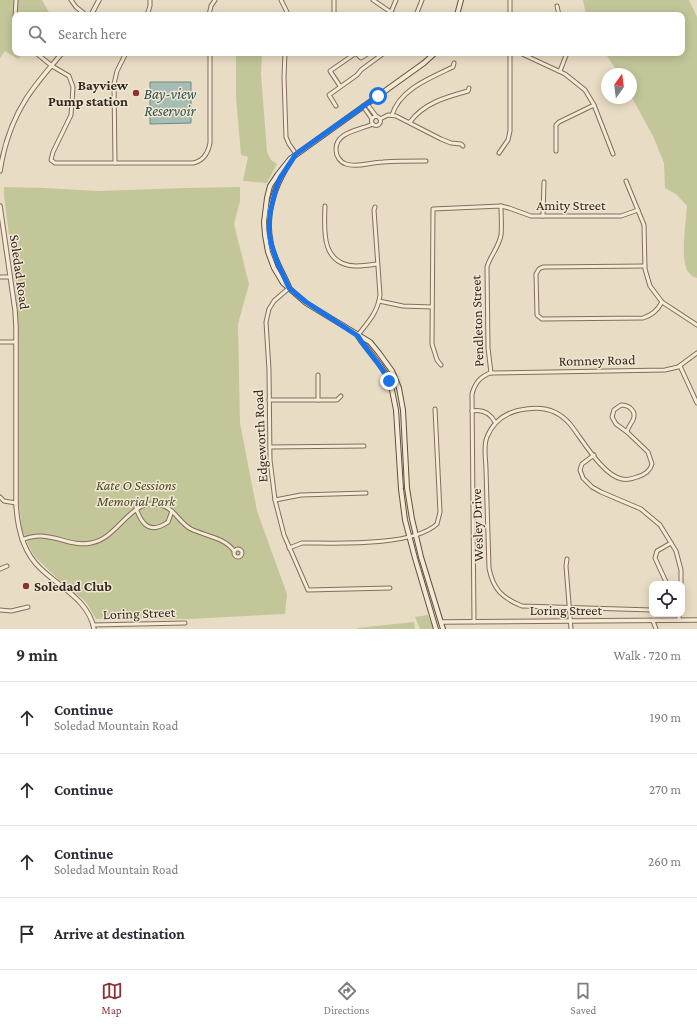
<!DOCTYPE html>
<html lang="en">
<head>
<meta charset="utf-8">
<style>
  :root { --surface:#fff; --page:#f2f2f3; --text:#2b2b33; --muted:#7c7c81; --line:#e1e1e2; --accent:#8b3238 }
  body { margin:0; font-family:"Crimson Pro",serif; background:var(--page); color:var(--text) }
  .controls { position:absolute; right:12px; bottom:12px; display:grid; overflow:hidden; border-radius:8px; box-shadow:0 2px 10px #0003 }
  .controls button { width:36px; height:36px; display:grid; place-items:center; padding:0; border:0; border-bottom:1px solid var(--line); background:var(--surface); color:var(--text); font:20px sans-serif }
  .compass { position:absolute; left:601px; top:68px; width:36px; height:36px; border-radius:50%; background:var(--surface); box-shadow:0 2px 10px #0003; rotate:14deg }
  .stop { position:absolute; width:12px; height:12px; margin:-9px; border:3px solid #1a73e8; border-radius:50%; background:#fff }
  .stop.end { background:#1a73e8; border-color:#fff; box-shadow:0 1px 4px #0008 }
  .list { margin:0; padding:0; list-style:none }
  h2 { display:flex; justify-content:space-between; align-items:center; height:52px; margin:0; padding:0 16px; font-size:17px }
  h2 small { font-size:13px; font-weight:400; color:var(--muted) }
  .list li { display:grid; grid-template-columns:26px 1fr auto; gap:12px; align-items:center; box-sizing:border-box; height:72px; padding:0 16px; border-top:1px solid var(--line) }
  .list b { display:block; font-size:15px; white-space:nowrap }
  .list p { margin:0; font-size:13px; white-space:nowrap; color:var(--muted) }
  .list em { font-size:13px; font-style:normal; color:var(--muted) }
  .icon { flex:none; width:22px; height:22px; fill:none; stroke:currentColor; stroke-width:2; stroke-linecap:round; stroke-linejoin:round }
  .map { position:relative; flex:none; width:697px; height:629px; overflow:hidden }
  .search { position:absolute; background:var(--surface); box-shadow:0 2px 10px #0003; left:12px; right:12px; top:12px; height:44px; display:flex; align-items:center; gap:10px; box-sizing:border-box; padding:0 14px; border-radius:8px; color:var(--muted); font-size:15px }
  .sheet { height:340px; background:var(--surface) }
  nav { display:flex; justify-content:space-around; align-items:center; box-sizing:border-box; height:56px; border-top:1px solid var(--line); background:var(--surface); font-size:11px; color:var(--muted) }
  nav a { display:grid; justify-items:center; gap:2px }
  nav .on { color:var(--accent) }
  .map>svg:first-child { display:block }
  .green { fill:#c3c699 }
  .water { fill:#a5bdb5; stroke:#6d8a81 }
  .lines { fill:none; stroke-linecap:round; stroke-linejoin:round }
  .minor-casing { stroke:#826e5c; stroke-width:5 }
  .tertiary-casing { stroke:#826e5c; stroke-width:5.5 }
  .secondary-casing { stroke:#64503f; stroke-width:6 }
  .minor { stroke:#f5ead6; stroke-width:3 }
  .tertiary { stroke:#f5ead6; stroke-width:3.5 }
  .secondary { stroke:#f5ead6; stroke-width:4 }
  .route { stroke:#1a73e8; stroke-width:5 }
  .poi-dot { fill:#8b3238; stroke:#f2e7d3; stroke-width:1.5 }
  .labels { text-anchor:middle; dominant-baseline:central; stroke-width:3; stroke-linejoin:round; paint-order:stroke }
  .poi-label { font-size:14px; font-weight:bold; fill:#33281f; stroke:#f2e7d3; text-anchor:end }
  .street-label { font-size:14px; fill:#33281f; stroke:#f2e7d3 }
  .park-label { font-size:14px; font-style:italic; fill:#464e27; stroke:#f2e7d3 }
  .water-label { font-size:15px; font-style:italic; fill:#2f524e; stroke:#f2e7d3 }
</style>
</head>
<body>
<div class="map">
<svg width="697" height="629" viewBox="0 0 697 629">
  <rect width="100%" height="100%" fill="#e9dcc4"/>
  <g class="green">
    <polygon points="0,0 42,0 50,14 15,15 15,53 23,53 18,59 5,51 0,58"/>
    <path d="M583,0h106l8,17v261c-5,-1 -10,-6 -11,-11 -5,-12 0,-46 1,-61l-11,-12 -11,-6 -1,-25 -11,-27 -22,-40v-22h-12l-14,-21h77v-38h-96z"/>
    <polygon points="236,53 262,53 261,74 267,152 271,160 277,164 267,183 243,181 248,157 241,155 236,97"/>
    <polygon points="4,187 44,188 99,191 186,188 240,187 240,201 234,224 249,284 238,324 240,423 257,511 287,594 285,614 189,619 96,619 86,602 59,580 35,557 29,547 22,529 19,505 19,341 16,291 4,195"/>
    <polygon points="428,615 433,629 420,629 415,617"/>
    <polygon points="414,622 415,629 356,629 357,628"/>
  </g>
  <polygon class="water" points="150,82 191,82 191,123 150,124"/>
  <g class="lines">
    <defs>
      <g id="minor">
        <polyline points="71,0 76,7 86,15"/>
        <polyline points="281,0 287,12 287,15"/>
        <polyline points="334,0 334,15"/>
        <polyline points="373,0 395,15"/>
        <polyline points="510,0 510,15"/>
        <polyline points="557,6 559,15"/>
        <polyline points="391,12 396,0"/>
        <polyline points="147,15 150,6 150,0"/>
        <polyline points="209,15 211,6 215,0"/>
        <polyline points="416,15 422,0"/>
        <polyline points="15,18 16,0"/>
        <path d="M36,53l16,13 17,10 4,11 -2,28 -18,37 -2,8 4,3h138c11,-2 15,-10 17,-20v-90"/>
        <polyline points="285,53 284,77 286,137 289,144 296,154"/>
        <polyline points="356,53 361,58 369,53"/>
        <polyline points="520,53 565,74 585,90 594,105 613,154"/>
        <polyline points="560,71 567,53"/>
        <polyline points="340,86 330,71 356,53"/>
        <polyline points="367,104 376,116"/>
        <polyline points="336,106 329,95 357,75 361,70 384,53"/>
        <polyline points="363,106 372,119"/>
        <path d="M392,115c8,-26 38,-37 61,-48l1,-4"/>
        <circle cx="376" cy="121" r="4.5"/>
        <polyline points="380,119 388,115 396,116 441,139 451,143 461,144 463,146"/>
        <path d="M410,122c14,-19 36,-25 58,-31l1,-3"/>
        <path d="M373,124c-13,6 -38,8 -37,26 0,6 4,12 10,14 11,4 25,-2 37,-2 14,-1 28,-1 43,-1"/>
        <polyline points="556,151 556,125 559,122 594,105"/>
        <polyline points="499,153 508,140 510,131 510,53"/>
        <polyline points="115,163 114,84 117,71 126,53"/>
        <polyline points="626,181 644,225 645,269 650,286 662,302 697,325"/>
        <path d="M325,206c-1,25 -4,59 31,60 7,0 14,-1 21,-2"/>
        <polyline points="543,216 544,182"/>
        <path d="M645,266l-102,1 -4,2 -3,5 1,41 5,4 101,-1c9,-3 14,-7 19,-16"/>
        <polyline points="0,277 10,277"/>
        <polyline points="289,288 274,301 269,309 266,322 269,370 270,460 275,500 284,535 308,590 390,588"/>
        <polyline points="379,301 403,306 432,307"/>
        <path d="M358,335c10,-13 20,-23 22,-40l-6,-85 1,-3"/>
        <polyline points="0,342 15,342"/>
        <polyline points="441,365 437,360 432,344 433,209 501,206 509,208 531,216 621,216 638,210"/>
        <polyline points="680,366 697,403"/>
        <path d="M491,373l-3,-25 -1,-81c3,-11 12,-20 14,-32 1,-9 0,-19 0,-29"/>
        <polyline points="269,400 337,400 341,396"/>
        <polyline points="318,400 318,375"/>
        <path d="M621,405c8,0 16,6 12,15 -2,4 -5,7 -6,12l-11,-8 -4,-7 2,-7z"/>
        <path d="M472,411c11,-2 18,2 23,11"/>
        <path d="M627,432l21,20 4,12c-2,8 -8,11 -15,13 -5,2 -10,3 -15,2 -19,-3 -40,-40 -52,-55 -11,-13 -26,-18 -44,-15 -18,2 -32,11 -39,28 -4,9 -1,23 -1,33 1,33 2,65 3,98 4,21 13,30 33,38l130,4"/>
        <polyline points="270,447 364,446"/>
        <polyline points="594,455 582,464 580,470 583,478 592,487 601,492 641,509 660,525 676,551 681,570 681,584"/>
        <polyline points="0,497 4,501 16,503"/>
        <polyline points="275,500 301,495 366,493"/>
        <path d="M136,508c6,18 15,26 32,14l4,-11"/>
        <path d="M22,540c28,-12 45,8 69,3 30,-5 41,-52 75,-36 10,5 15,17 25,22 14,7 33,8 43,22"/>
        <path d="M289,548l13,-5c33,0 110,4 135,-19l3,-12 -5,-103"/>
        <circle cx="238" cy="553" r="4"/>
        <polyline points="567,559 566,566 571,629"/>
        <polyline points="0,569 7,566"/>
        <polyline points="667,584 655,558 657,551 671,543"/>
        <polyline points="0,610 11,611 28,607"/>
        <polyline points="679,620 679,614"/>
        <polyline points="653,621 656,629"/>
        <path d="M474,622l-2,-228c3,-11 8,-17 18,-21l175,-3 13,-3 19,-14"/>
        <polyline points="93,625 185,623"/>
      </g>
      <g id="tertiary">
        <polyline points="91,15 99,0"/>
        <path d="M0,171c4,-26 12,-50 26,-72 10,-16 24,-31 36,-46"/>
        <path d="M0,206l15,104 1,17v176c1,23 6,48 24,65 19,19 49,32 54,61"/>
        <polyline points="441,622 697,620"/>
      </g>
      <g id="secondary">
        <polyline points="457,15 461,0"/>
        <polyline points="435,53 424,63 290,159 278,174 270,186 267,198 264,222 265,235 268,252 274,268 283,283 306,303 370,342 379,353 392,371 399,388 403,410 407,488 412,519 421,557 443,629"/>
        <path d="M289,287c-6,-14 -15,-28 -18,-43 -7,-31 4,-60 21,-85"/>
        <polyline points="358,336 362,342 380,365 386,374 392,390 396,410 401,489 405,520 415,558 436,629"/>
      </g>
    </defs>
    <use href="#minor" class="minor-casing"/>
    <use href="#tertiary" class="tertiary-casing"/>
    <use href="#secondary" class="secondary-casing"/>
    <use href="#minor" class="minor"/>
    <use href="#tertiary" class="tertiary"/>
    <use href="#secondary" class="secondary"/>
  </g>
  <g class="lines">
    <path class="route" d="M378,96l-82,58 -16,24 -4,10 -6,25 -1,17 2,14 7,20 11,24 17,14 52,34c9,16 23,28 31,45"/>
  </g>
  <g class="poi-dot">
    <circle cx="136" cy="93" r="4"/>
    <circle cx="26" cy="586" r="4"/>
  </g>
  <g class="labels">
    <g class="poi-label">
      <text x="128" y="85">Bayview<tspan x="128" dy="16">Pump station</tspan></text>
      <text x="34" y="586" text-anchor="start">Soledad Club</text>
    </g>
    <g class="street-label">
      <text x="571" y="205">Amity Street</text>
      <text transform="translate(20 272) rotate(82)">Soledad Road</text>
      <text transform="translate(477 321) rotate(-92)">Pendleton Street</text>
      <text transform="translate(597 360) rotate(-1)">Romney Road</text>
      <text transform="translate(260 436) rotate(-93)">Edgeworth Road</text>
      <text transform="translate(477 525) rotate(-92)">Wesley Drive</text>
      <text x="566" y="610">Loring Street</text>
      <text transform="translate(139 613) rotate(-2)">Loring Street</text>
    </g>
    <g class="park-label">
      <text x="136" y="485">Kate O Sessions<tspan x="136" dy="16">Memorial Park</tspan></text>
    </g>
    <g class="water-label">
      <text x="170" y="94">Bay-view<tspan x="170" dy="17">Reservoir</tspan></text>
    </g>
  </g>
</svg>
<div class="controls">
<button><svg class="icon" aria-label="locate" viewBox="0 0 24 24"><circle cx="12" cy="12" r="6"/><path d="M12 2v4M12 18v4M2 12h4M18 12h4"/></svg></button>
</div>
<svg class="compass" viewBox="-18 -18 36 36"><path d="M0-13l5 13h-10z" fill="#e53935"/><path d="M0 13l5-13h-10z" fill="#7c7c81"/></svg>
<div class="stop" style="left:378px;top:96px"></div>
<div class="stop end" style="left:389px;top:381px"></div>
<div class="search"><svg class="icon" aria-label="search" viewBox="0 0 24 24"><circle cx="10" cy="10" r="6"/><path d="M15 15l6 6"/></svg>Search here</div>
</div>
<section class="sheet">
<h2>9 min<small>Walk · 720 m</small></h2>
<ul class="list">
<li><svg class="icon" aria-label="ahead" viewBox="0 0 24 24"><path d="M12 20V5M6 11l6-6 6 6"/></svg><div><b>Continue</b><p>Soledad Mountain Road</p></div><em>190 m</em></li>
<li><svg class="icon" aria-label="ahead" viewBox="0 0 24 24"><path d="M12 20V5M6 11l6-6 6 6"/></svg><div><b>Continue</b></div><em>270 m</em></li>
<li><svg class="icon" aria-label="ahead" viewBox="0 0 24 24"><path d="M12 20V5M6 11l6-6 6 6"/></svg><div><b>Continue</b><p>Soledad Mountain Road</p></div><em>260 m</em></li>
<li><svg class="icon" aria-label="arrive" viewBox="0 0 24 24"><path d="M6 21V4h12l-3 4 3 4H6"/></svg><div><b>Arrive at destination</b></div></li>
</ul>
</section>
<nav>
<a class="on"><svg class="icon" aria-label="map" viewBox="0 0 24 24"><path d="M3 6l6-2 6 2 6-2v14l-6 2-6-2-6 2zM9 4v14M15 6v14"/></svg>Map</a>
<a><svg class="icon" aria-label="directions" viewBox="0 0 24 24"><path d="M12 3l9 9-9 9-9-9zM9 14v-3h6M13 9l2 2-2 2"/></svg>Directions</a>
<a><svg class="icon" aria-label="saved" viewBox="0 0 24 24"><path d="M7 4h10v16l-5-4-5 4z"/></svg>Saved</a>
</nav>
</body>
</html>
